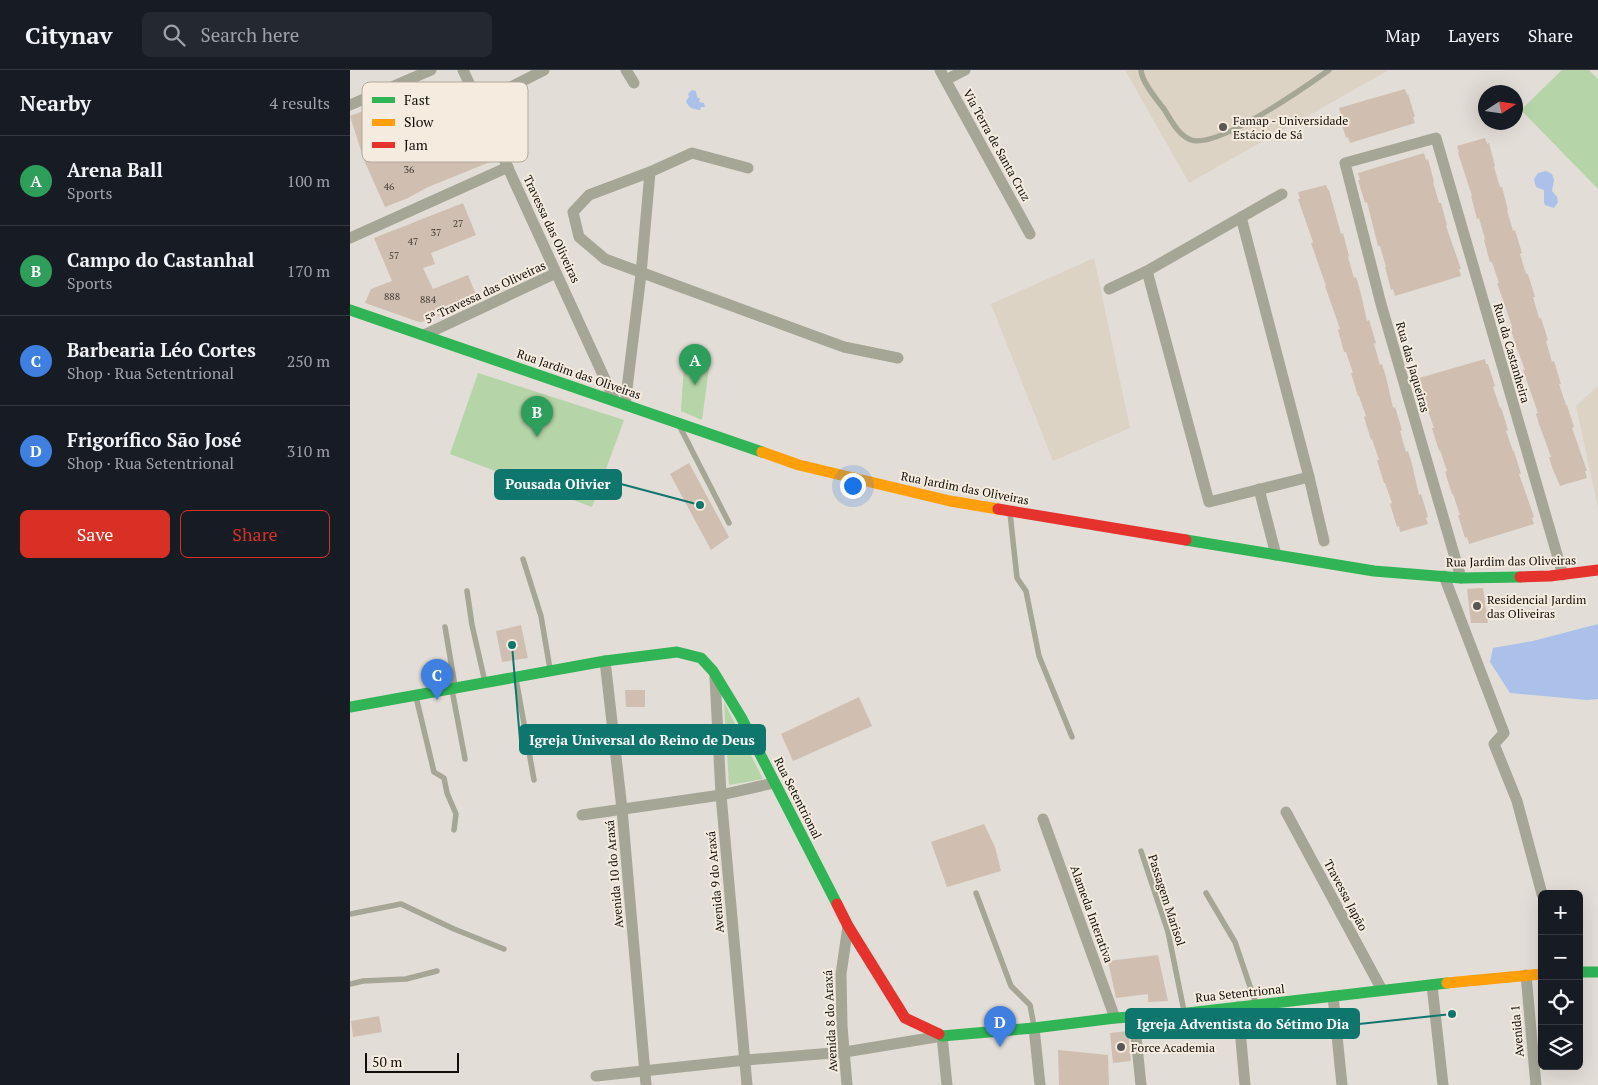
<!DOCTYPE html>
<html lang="en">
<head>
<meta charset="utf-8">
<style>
  :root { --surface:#171b24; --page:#242831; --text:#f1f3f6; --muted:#9ea1a6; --line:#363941; --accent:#d93025 }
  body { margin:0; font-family:"PT Serif",serif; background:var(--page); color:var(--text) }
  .controls { position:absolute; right:15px; bottom:15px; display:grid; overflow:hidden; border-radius:8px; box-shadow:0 5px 20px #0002 }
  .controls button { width:45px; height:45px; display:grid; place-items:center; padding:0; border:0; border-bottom:1px solid var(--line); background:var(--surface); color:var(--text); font:25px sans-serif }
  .compass { position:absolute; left:1128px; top:15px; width:45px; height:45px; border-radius:50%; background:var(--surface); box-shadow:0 5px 20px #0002; rotate:78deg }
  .scale { position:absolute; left:15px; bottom:12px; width:94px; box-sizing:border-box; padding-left:5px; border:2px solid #110e0a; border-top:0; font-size:14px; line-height:18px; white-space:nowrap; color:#110e0a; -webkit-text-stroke:4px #f5ebde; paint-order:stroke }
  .you { position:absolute; left:502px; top:415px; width:18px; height:18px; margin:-12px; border:4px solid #fff; border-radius:50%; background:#1a73e8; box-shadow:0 0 0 8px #1a73e833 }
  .badge { display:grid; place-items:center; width:32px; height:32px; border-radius:50%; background:var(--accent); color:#fff; font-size:16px; font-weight:700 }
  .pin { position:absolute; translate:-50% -41px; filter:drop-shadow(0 1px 2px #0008) }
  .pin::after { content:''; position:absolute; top:26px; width:18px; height:15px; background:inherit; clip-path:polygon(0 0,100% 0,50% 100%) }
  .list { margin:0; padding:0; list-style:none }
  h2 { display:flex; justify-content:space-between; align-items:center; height:65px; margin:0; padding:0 20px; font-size:21px }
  h2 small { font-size:16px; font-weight:400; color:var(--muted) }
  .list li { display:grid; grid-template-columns:32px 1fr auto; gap:15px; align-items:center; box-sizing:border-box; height:90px; padding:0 20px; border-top:1px solid var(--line) }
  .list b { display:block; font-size:19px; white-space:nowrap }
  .list p { margin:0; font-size:16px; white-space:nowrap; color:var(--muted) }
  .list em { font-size:16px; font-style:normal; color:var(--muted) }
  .actions { display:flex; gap:10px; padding:15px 20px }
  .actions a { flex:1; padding:11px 0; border:1px solid var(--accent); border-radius:8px; text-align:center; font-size:18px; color:var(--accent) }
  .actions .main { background:var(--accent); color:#fff }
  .icon { flex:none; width:28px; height:28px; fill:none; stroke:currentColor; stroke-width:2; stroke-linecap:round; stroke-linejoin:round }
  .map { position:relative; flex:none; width:1248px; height:1015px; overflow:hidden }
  header { display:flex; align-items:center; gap:30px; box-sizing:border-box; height:70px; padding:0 25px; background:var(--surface); border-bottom:1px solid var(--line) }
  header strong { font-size:24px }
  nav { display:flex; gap:28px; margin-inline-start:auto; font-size:18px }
  .search { width:350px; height:45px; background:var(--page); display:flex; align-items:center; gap:12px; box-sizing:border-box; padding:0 18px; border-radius:8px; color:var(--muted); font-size:19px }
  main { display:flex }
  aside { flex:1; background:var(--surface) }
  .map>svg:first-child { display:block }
  .built { fill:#ddd3c5 }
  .green { fill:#b5d4a7 }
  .water { fill:#abc1ea }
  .building { fill:#d0bfb0 }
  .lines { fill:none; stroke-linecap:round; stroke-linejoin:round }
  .lane { stroke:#a5a696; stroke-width:5.5 }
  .street { stroke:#a5a696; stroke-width:11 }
  .fast { stroke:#30b455; stroke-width:11 }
  .slow { stroke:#ff9f0a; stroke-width:11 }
  .jam { stroke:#e5322d; stroke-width:11 }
  .poi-dot { fill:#5a5651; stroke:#f5ebde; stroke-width:2 }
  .labels { text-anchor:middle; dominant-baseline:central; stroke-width:4; stroke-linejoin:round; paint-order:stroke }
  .number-label { font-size:10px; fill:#413a34 }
  .poi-label { font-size:12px; fill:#110e0a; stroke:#f5ebde; text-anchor:start }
  .street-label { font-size:12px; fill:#110e0a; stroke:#f5ebde }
  .key { fill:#f5ebde; stroke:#b1a99e; stroke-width:1 }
  .key-label { font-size:14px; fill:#110e0a }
  .leader { fill:none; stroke:#0f766e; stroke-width:2 }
  .callout-dot { fill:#0f766e; stroke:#f5ebde; stroke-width:2 }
  .callout { fill:#0f766e; stroke:#0f766e; stroke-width:2 }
  .callout-label { font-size:14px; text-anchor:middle; font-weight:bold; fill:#fff }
</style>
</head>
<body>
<header>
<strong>Citynav</strong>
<div class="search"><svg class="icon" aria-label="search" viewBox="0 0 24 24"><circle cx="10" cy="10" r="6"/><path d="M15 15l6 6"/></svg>Search here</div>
<nav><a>Map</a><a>Layers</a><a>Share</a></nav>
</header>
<main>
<aside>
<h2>Nearby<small>4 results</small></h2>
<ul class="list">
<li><span class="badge" style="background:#2e9e5b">A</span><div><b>Arena Ball</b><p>Sports</p></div><em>100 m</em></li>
<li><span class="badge" style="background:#2e9e5b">B</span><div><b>Campo do Castanhal</b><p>Sports</p></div><em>170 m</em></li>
<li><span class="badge" style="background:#3f7fe0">C</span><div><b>Barbearia Léo Cortes</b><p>Shop · Rua Setentrional</p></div><em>250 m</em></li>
<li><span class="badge" style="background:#3f7fe0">D</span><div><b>Frigorífico São José</b><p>Shop · Rua Setentrional</p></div><em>310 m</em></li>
</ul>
<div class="actions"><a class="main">Save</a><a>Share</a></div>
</aside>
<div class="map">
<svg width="1248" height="1015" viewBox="0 0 1248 1015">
  <rect width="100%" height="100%" fill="#e2ddd6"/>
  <g class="built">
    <polygon points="775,0 1039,0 839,113"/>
    <polygon points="744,188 780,358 703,391 641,234"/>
    <polygon points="1248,316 1248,438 1226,336"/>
  </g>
  <g class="green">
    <polygon points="1212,0 1239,0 1248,9 1248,119 1171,40"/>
    <polygon points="335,281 360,290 352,350 331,341"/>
    <polygon points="128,303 274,350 242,437 100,384"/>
    <polygon points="374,632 413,709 379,715"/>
  </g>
  <g class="water">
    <path d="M342,20l4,1 1,6 3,2 -1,3 5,1 1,4h-4l-1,3c-6,-1 -11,-1 -14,-9l3,-4 -1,-3z"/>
    <polygon points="1196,101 1202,104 1204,110 1202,121 1207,127 1208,132 1204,138 1195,135 1194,132 1194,120 1186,117 1184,109 1188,103"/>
    <polygon points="1248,554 1248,629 1237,630 1160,623 1140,592 1143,578 1183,571"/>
  </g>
  <g class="building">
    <polygon points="1055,19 1057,25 1058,24 1065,47 1063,47 1065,53 1000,73 998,67 996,68 989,45 991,44 989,38"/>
    <polygon points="64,25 81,64 125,45 145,90 78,117 58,128 35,137 14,90 0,46 46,29"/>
    <polygon points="1135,68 1137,74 1139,73 1145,96 1144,97 1150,117 1152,117 1158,140 1157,140 1163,161 1165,160 1172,183 1170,184 1176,204 1178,204 1185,227 1183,227 1189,248 1191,248 1198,270 1196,271 1202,292 1204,291 1211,314 1209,314 1216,335 1217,335 1224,357 1222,358 1237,401 1235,401 1237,408 1210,416 1202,397 1199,387 1201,387 1189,354 1186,344 1188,343 1173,300 1175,300 1165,273 1160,257 1162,256 1147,213 1149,213 1142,192 1140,192 1134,170 1135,169 1129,148 1127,149 1121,126 1122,126 1108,83 1109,82 1107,76"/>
    <polygon points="1074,83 1076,90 1078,89 1084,112 1083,112 1089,133 1091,133 1097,155 1096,156 1111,199 1109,199 1111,206 1045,226 1043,219 1041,220 1035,197 1036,197 1030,176 1028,176 1017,132 1015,133 1008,110 1010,110 1008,103"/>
    <polygon points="976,115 978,120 979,120 991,164 993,163 999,186 998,187 1004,208 1006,207 1010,220 1017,251 1019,250 1026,273 1024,274 1030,295 1032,294 1036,307 1043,338 1045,337 1052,360 1050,361 1056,382 1058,381 1062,394 1069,425 1071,424 1078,447 1076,448 1078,454 1050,462 1049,456 1047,457 1040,434 1042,433 1035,413 1034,413 1027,390 1029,390 1022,369 1021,370 1014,347 1016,346 1009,326 1008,326 1001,303 1003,303 996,282 994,282 988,260 990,259 975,216 976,216 961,173 963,172 948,129 950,129 948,122"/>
    <polygon points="113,133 126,165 81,183 85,194 73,198 83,219 118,205 128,230 106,240 106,239 76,251 69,252 15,233 21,219 42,211 24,168"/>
    <polygon points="1135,289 1136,294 1138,294 1145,316 1143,317 1150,338 1151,337 1158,360 1156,361 1163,381 1164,381 1171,404 1169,404 1184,447 1182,448 1184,454 1119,474 1117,467 1115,468 1108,445 1110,445 1103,424 1102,424 1095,402 1097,401 1090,380 1089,381 1082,358 1084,358 1069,315 1071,314 1069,308"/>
    <polygon points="339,393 379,467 361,480 320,404"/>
    <polygon points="1133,518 1138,553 1121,553 1117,519"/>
    <polygon points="171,555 178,588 152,592 146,561"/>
    <polygon points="275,620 295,620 295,637 276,637"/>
    <polygon points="509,627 522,656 443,691 431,664"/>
    <polygon points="634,754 645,777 651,801 597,817 581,772"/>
    <polygon points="808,885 818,931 798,932 798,924 766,928 758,891"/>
    <polygon points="29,946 32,962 3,967 1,951"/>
    <polygon points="778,961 781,991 763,993 760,963"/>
    <polygon points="708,980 758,985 759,1015 709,1015"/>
  </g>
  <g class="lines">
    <g class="lane">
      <path d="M791,0c0,11 16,30 23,39 7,11 14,26 27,31 27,9 114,-53 138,-70"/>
      <polyline points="331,359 379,453"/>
      <polyline points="660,443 667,508 676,521 689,586 722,667"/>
      <polyline points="173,489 191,546 200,599"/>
      <polyline points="117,521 122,555 135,612"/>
      <polyline points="95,557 105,616"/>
      <polyline points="166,609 184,710"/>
      <polyline points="102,620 115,689"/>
      <polyline points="66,627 84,702 94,708 97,723 106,744 104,760"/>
      <polyline points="791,781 818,862 834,941"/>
      <polyline points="626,823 661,916 680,935 684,956"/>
      <polyline points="856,823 885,872 906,934"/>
      <polyline points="0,844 51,834 104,859 154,879"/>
      <polyline points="0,914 13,911 56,909 87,901"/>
    </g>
    <g class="street">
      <polyline points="113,0 265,331"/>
      <polyline points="276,0 284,13"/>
      <polyline points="590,0 680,164"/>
      <polyline points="596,10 615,0"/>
      <polyline points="153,21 194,0"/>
      <polyline points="0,35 81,0"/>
      <polyline points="300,102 342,83 398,98"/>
      <polyline points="0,168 158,97"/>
      <polyline points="797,201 859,432 959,407 891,147"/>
      <polyline points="759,219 797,201 932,124"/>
      <polyline points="74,265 206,203"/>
      <polyline points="275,335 291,204 300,102 239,125 223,142 229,167 255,189 494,277 548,288"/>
      <polyline points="959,407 974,471"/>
      <polyline points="909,419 926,485"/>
      <polyline points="1094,506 1154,663 1144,674 1167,731 1192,824"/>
      <polyline points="1111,508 1031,234 995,93 1086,68 1213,505"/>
      <polyline points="255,591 272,739 296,1015"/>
      <polyline points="365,607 371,725 397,1015"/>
      <polyline points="936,742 1032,920"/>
      <polyline points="232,745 371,725 424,713"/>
      <polyline points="693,749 765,948"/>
      <polyline points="1176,905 1186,1015"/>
      <polyline points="1082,915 1093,1015"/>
      <polyline points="983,926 992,1015"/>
      <polyline points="888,937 895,1015"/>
      <polyline points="784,947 791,1015"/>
      <polyline points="684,958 690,1015"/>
      <polyline points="246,1006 396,990 495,982 592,966 597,1015"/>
      <polyline points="497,1015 492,956 491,904 498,856"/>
    </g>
    <g class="fast">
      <polyline points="0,240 412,382"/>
      <polyline points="836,470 1024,501 1111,508 1170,507"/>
      <polyline points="0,637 255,591 327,582 351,588 363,601 391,647 487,834"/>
      <polyline points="1229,902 1248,902"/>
      <polyline points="589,964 592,966 684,958 765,948 829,944 1097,913"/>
    </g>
    <g class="slow">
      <polyline points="412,382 449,395 600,431 648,439"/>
      <polyline points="1097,913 1192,904"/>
    </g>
    <g class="jam">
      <polyline points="648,439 836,470"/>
      <polyline points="1170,507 1200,506 1248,500"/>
      <polyline points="487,834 498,856 555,948 589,964"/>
    </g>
  </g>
  <g class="poi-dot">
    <circle cx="873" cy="57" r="5"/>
    <circle cx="1127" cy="536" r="5"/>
    <circle cx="771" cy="977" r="5"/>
  </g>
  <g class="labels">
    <g class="number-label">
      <text x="59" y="99">36</text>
      <text x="39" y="116">46</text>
      <text x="108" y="153">27</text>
      <text x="86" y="162">37</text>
      <text x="63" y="171">47</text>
      <text x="44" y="185">57</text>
      <text x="42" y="226">888</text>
      <text x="78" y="229">884</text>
    </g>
    <g class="poi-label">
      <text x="883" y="50">Famap - Universidade<tspan x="883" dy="14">Estácio de Sá</tspan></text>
      <text x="1137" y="529">Residencial Jardim<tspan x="1137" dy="14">das Oliveiras</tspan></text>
      <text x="781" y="977">Force Academia</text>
    </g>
    <g class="street-label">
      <text transform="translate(647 75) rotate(61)">Via Terra de Santa Cruz</text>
      <text transform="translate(202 159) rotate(65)">Travessa das Oliveiras</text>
      <text transform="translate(135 222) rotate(-25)">5ª Travessa das Oliveiras</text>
      <text transform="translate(1162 283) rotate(74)">Rua da Castanheira</text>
      <text transform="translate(1063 297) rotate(74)">Rua das Jaqueiras</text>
      <text transform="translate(229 304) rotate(19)">Rua Jardim das Oliveiras</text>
      <text transform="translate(615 418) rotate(11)">Rua Jardim das Oliveiras</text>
      <text transform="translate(1161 491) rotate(-1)">Rua Jardim das Oliveiras</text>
      <text transform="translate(448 728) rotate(63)">Rua Setentrional</text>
      <text transform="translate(264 804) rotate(-95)">Avenida 10 do Araxá</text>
      <text transform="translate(365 812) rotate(-95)">Avenida 9 do Araxá</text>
      <text transform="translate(996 825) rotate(62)">Travessa Japão</text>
      <text transform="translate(817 830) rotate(72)">Passagem Marisol</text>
      <text transform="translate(742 844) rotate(70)">Alameda Interativa</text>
      <text transform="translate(890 923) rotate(-6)">Rua Setentrional</text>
      <text transform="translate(480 951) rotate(-93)">Avenida 8 do Araxá</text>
      <text transform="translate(1167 961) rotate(-95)">Avenida 1</text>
    </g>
  </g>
  <rect x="12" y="12" width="166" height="80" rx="8" class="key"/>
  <rect x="22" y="27" width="23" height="6" fill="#30b455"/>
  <rect x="22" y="49" width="23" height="7" fill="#ff9f0a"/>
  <rect x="22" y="72" width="23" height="6" fill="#e5322d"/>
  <g class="key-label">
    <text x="54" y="35">Fast</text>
    <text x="54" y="57">Slow</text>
    <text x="54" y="80">Jam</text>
  </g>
  <path class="leader" d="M350 435L271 414M162 575L170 670M1102 944L1009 954"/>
  <g class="callout-dot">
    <circle cx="350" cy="435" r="5"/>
    <circle cx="162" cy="575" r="5"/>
    <circle cx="1102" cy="944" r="5"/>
  </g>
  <g class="callout">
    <rect x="145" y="400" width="126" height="29" rx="5"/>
    <rect x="170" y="655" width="245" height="29" rx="5"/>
    <rect x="776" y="939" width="233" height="29" rx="5"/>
  </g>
  <g class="callout-label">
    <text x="208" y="419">Pousada Olivier</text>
    <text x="292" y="675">Igreja Universal do Reino de Deus</text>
    <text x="893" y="959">Igreja Adventista do Sétimo Dia</text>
  </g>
</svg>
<div class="controls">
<button>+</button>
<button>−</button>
<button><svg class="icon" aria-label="locate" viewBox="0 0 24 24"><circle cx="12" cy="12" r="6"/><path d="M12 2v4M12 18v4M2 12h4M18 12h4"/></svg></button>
<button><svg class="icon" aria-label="layers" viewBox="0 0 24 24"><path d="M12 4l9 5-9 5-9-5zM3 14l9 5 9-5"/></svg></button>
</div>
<svg class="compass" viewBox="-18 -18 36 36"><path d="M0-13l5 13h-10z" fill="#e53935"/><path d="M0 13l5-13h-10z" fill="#9ea1a6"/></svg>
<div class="scale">50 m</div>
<div class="you"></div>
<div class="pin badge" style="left:345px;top:315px;background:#2e9e5b">A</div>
<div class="pin badge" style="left:187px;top:367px;background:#2e9e5b">B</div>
<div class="pin badge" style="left:87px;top:630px;background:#3f7fe0">C</div>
<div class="pin badge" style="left:650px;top:977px;background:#3f7fe0">D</div>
</div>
</main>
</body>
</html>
